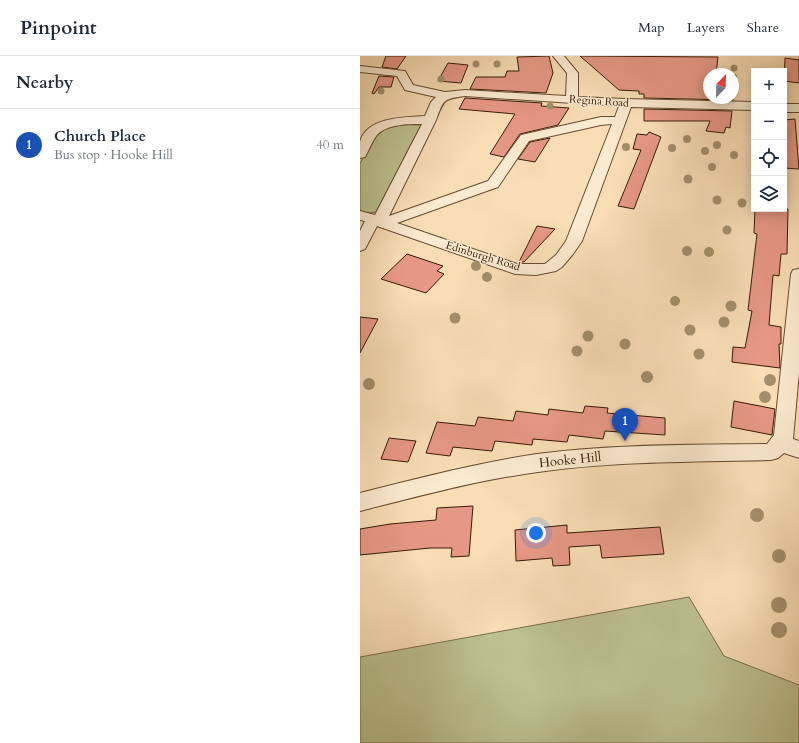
<!DOCTYPE html>
<html lang="en">
<head>
<meta charset="utf-8">
<style>
  :root { --surface:#fff; --page:#f6f6f7; --text:#1f2937; --muted:#747a83; --line:#e0e1e3; --accent:#8f2418 }
  body { margin:0; font-family:Cardo,serif; background:var(--page); color:var(--text) }
  .controls { position:absolute; right:12px; top:12px; display:grid; overflow:hidden; border-radius:0px; box-shadow:0 2px 10px #0003 }
  .controls button { width:36px; height:36px; display:grid; place-items:center; padding:0; border:0; border-bottom:1px solid var(--line); background:var(--surface); color:var(--text); font:20px sans-serif }
  .compass { position:absolute; left:343px; top:12px; width:36px; height:36px; border-radius:50%; background:var(--surface); box-shadow:0 2px 10px #0003; rotate:23deg }
  .you { position:absolute; left:176px; top:477px; width:14px; height:14px; margin:-10px; border:3px solid #fff; border-radius:50%; background:#1a73e8; box-shadow:0 0 0 6px #1a73e833 }
  .badge { display:grid; place-items:center; width:26px; height:26px; border-radius:50%; background:var(--accent); color:#fff; font-size:13px; font-weight:700 }
  .pin { position:absolute; translate:-50% -33px; filter:drop-shadow(0 1px 2px #0008) }
  .pin::after { content:''; position:absolute; top:21px; width:14px; height:12px; background:inherit; clip-path:polygon(0 0,100% 0,50% 100%) }
  .list { margin:0; padding:0; list-style:none }
  h2 { display:flex; justify-content:space-between; align-items:center; height:52px; margin:0; padding:0 16px; font-size:17px }
  h2 small { font-size:13px; font-weight:400; color:var(--muted) }
  .list li { display:grid; grid-template-columns:26px 1fr auto; gap:12px; align-items:center; box-sizing:border-box; height:72px; padding:0 16px; border-top:1px solid var(--line) }
  .list b { display:block; font-size:15px; white-space:nowrap }
  .list p { margin:0; font-size:13px; white-space:nowrap; color:var(--muted) }
  .list em { font-size:13px; font-style:normal; color:var(--muted) }
  .icon { flex:none; width:22px; height:22px; fill:none; stroke:currentColor; stroke-width:2; stroke-linecap:round; stroke-linejoin:round }
  .map { position:relative; flex:none; width:439px; height:687px; overflow:hidden }
  header { display:flex; align-items:center; gap:24px; box-sizing:border-box; height:56px; padding:0 20px; background:var(--surface); border-bottom:1px solid var(--line) }
  header strong { font-size:19px }
  nav { display:flex; gap:22px; margin-inline-start:auto; font-size:14px }
  main { display:flex }
  aside { flex:1; background:var(--surface) }
  .map>svg:first-child { display:block }
  .green { fill:#bcc18e; stroke:#786e49 }
  .building { fill:#e79885; stroke:#351c04 }
  .lines { fill:none; stroke-linecap:round; stroke-linejoin:round }
  .minor-casing { stroke:#664c30; stroke-width:2 }
  .minor { fill:#fbeacf; fill-rule:evenodd }
  .tree { fill:#a48f6a }
  .labels { text-anchor:middle; dominant-baseline:central; stroke-width:3; stroke-linejoin:round; paint-order:stroke }
  .far-street-label { font-size:11px; fill:#351c04; stroke:#fbeacf }
  .street-label { font-size:13px; fill:#351c04; stroke:#fbeacf }
</style>
</head>
<body>
<header>
<strong>Pinpoint</strong>
<nav><a>Map</a><a>Layers</a><a>Share</a></nav>
</header>
<main>
<aside>
<h2>Nearby<small></small></h2>
<ul class="list">
<li><span class="badge" style="background:#1a4fb4">1</span><div><b>Church Place</b><p>Bus stop · Hooke Hill</p></div><em>40 m</em></li>
</ul>
</aside>
<div class="map">
<svg width="439" height="687" viewBox="0 0 439 687">
  <rect width="100%" height="100%" fill="#f9deb5"/>
  <filter id="stains"><feTurbulence type="fractalNoise" baseFrequency=".005" numOctaves="4"/><feColorMatrix values="0 0 0 0 .2 0 0 0 0 .09 0 0 0 0 .02 0 0 0 .5 -.17"/></filter>
  <radialGradient id="worn" r=".72"><stop offset=".6" stop-color="#630" stop-opacity="0"/><stop offset="1" stop-color="#630" stop-opacity=".3"/></radialGradient>
  <g class="green">
    <polygon points="54,66 61,69 16,156 5,157 0,155 0,107 19,74"/>
    <polygon points="329,541 364,600 439,629 439,687 0,687 0,601"/>
  </g>
  <g class="building">
    <polygon points="26,0 46,0 37,13 22,11"/>
    <polygon points="189,0 193,17 186,37 110,33 116,21 145,21 147,15 159,15 157,1"/>
    <polygon points="220,0 358,1 356,18 349,18 349,42 373,42 373,19 376,19 373,44 284,42 284,38 279,38 279,35 259,34"/>
    <polygon points="425,2 439,4 439,27 424,25"/>
    <polygon points="88,7 108,9 101,27 78,25"/>
    <polygon points="19,20 34,21 31,31 19,31 14,38 12,37"/>
    <polygon points="105,42 182,47 181,50 209,52 198,69 160,78 144,101 130,98 155,58 99,53"/>
    <polygon points="284,53 372,55 370,72 366,71 364,77 346,75 350,65 284,65"/>
    <polygon points="435,63 439,113 424,112 424,64"/>
    <polygon points="289,76 301,81 274,153 258,150 281,94 273,93 277,78 287,79"/>
    <polygon points="190,82 175,106 158,103 170,86"/>
    <polygon points="395,153 428,153 427,198 421,198 419,220 413,219 409,269 421,271 421,288 419,288 420,312 372,306 373,291 385,292 392,255 388,254 397,178 394,177"/>
    <polygon points="177,170 195,173 164,206 159,206"/>
    <polygon points="47,198 83,210 77,215 84,218 66,237 21,223"/>
    <polygon points="0,261 18,263 0,297"/>
    <polygon points="374,345 415,353 412,379 371,371"/>
    <polygon points="225,350 248,352 247,357 305,362 305,379 245,375 243,383 209,379 207,386 173,383 172,389 135,385 132,395 93,391 90,400 66,397 77,366 115,370 118,361 153,365 156,355 188,359 189,353 223,357"/>
    <polygon points="29,382 56,385 48,406 21,403"/>
    <polygon points="113,450 109,500 91,501 92,492 70,492 0,499 0,473 30,468 76,464 77,452"/>
    <polygon points="207,469 207,477 300,471 304,498 242,502 240,489 209,491 210,509 193,510 192,502 156,505 155,474"/>
  </g>
  <g class="lines">
    <defs>
      <g id="minor">
        <path d="M193,0h11l14,17v24l48,2 128,3v8l-123,-3 -49,134 -9,13 -11,13 -6,4 -20,4 -21,-1 -138,-48 -12,23 -5,2v-20l5,-10 -5,-1v-9l15,4 47,-91c-14,0 -35,0 -45,11 -5,6 -8,15 -12,22l-5,1c0,-5 0,-11 0,-16 6,-25 45,-25 65,-26l6,-14 5,-5 -31,-7 -8,-14 -37,-4v-6l45,5 8,14 32,7 20,-2 101,6 1,-23zM105,40l154,10 -4,11h-14l-80,18 -33,46 -99,35 47,-96c8,-21 7,-21 29,-24zM252,68l-46,117 -10,14 -11,9h-28l-120,-41 101,-36 31,-46 72,-16z"/>
        <rect x="424" y="48" width="15" height="8"/>
        <path d="M439,213v103l-6,67 6,2v17l-15,-5 -6,5 -7,2c-78,2 -156,1 -233,12 -60,8 -119,24 -178,39v-18c59,-15 117,-30 177,-39 76,-10 153,-9 230,-10l7,-9 17,-161 2,-4z"/>
      </g>
    </defs>
    <use href="#minor" class="minor-casing"/>
    <use href="#minor" class="minor"/>
  </g>
  <g class="tree">
    <circle cx="116" cy="8" r="3.5"/>
    <circle cx="137" cy="8" r="3.5"/>
    <circle cx="374" cy="12" r="3.5"/>
    <circle cx="81" cy="23" r="3.5"/>
    <circle cx="21" cy="35" r="3.5"/>
    <circle cx="190" cy="50" r="3.5"/>
    <circle cx="327" cy="83" r="4"/>
    <circle cx="357" cy="89" r="4"/>
    <circle cx="266" cy="91" r="4"/>
    <circle cx="312" cy="92" r="4"/>
    <circle cx="345" cy="95" r="4"/>
    <circle cx="374" cy="99" r="4"/>
    <circle cx="352" cy="111" r="4"/>
    <circle cx="328" cy="123" r="4.5"/>
    <circle cx="357" cy="144" r="4.5"/>
    <circle cx="382" cy="147" r="4.5"/>
    <circle cx="367" cy="174" r="4.5"/>
    <circle cx="327" cy="195" r="5"/>
    <circle cx="349" cy="196" r="5"/>
    <circle cx="116" cy="210" r="5"/>
    <circle cx="127" cy="221" r="5"/>
    <circle cx="315" cy="245" r="5"/>
    <circle cx="371" cy="250" r="5.5"/>
    <circle cx="95" cy="262" r="5.5"/>
    <circle cx="364" cy="266" r="5.5"/>
    <circle cx="330" cy="274" r="5.5"/>
    <circle cx="228" cy="280" r="5.5"/>
    <circle cx="265" cy="288" r="5.5"/>
    <circle cx="217" cy="295" r="5.5"/>
    <circle cx="339" cy="298" r="5.5"/>
    <circle cx="287" cy="321" r="6"/>
    <circle cx="410" cy="324" r="6"/>
    <circle cx="9" cy="328" r="6"/>
    <circle cx="405" cy="341" r="6"/>
    <circle cx="397" cy="459" r="7"/>
    <circle cx="419" cy="500" r="7"/>
    <circle cx="419" cy="549" r="8"/>
    <circle cx="419" cy="574" r="8"/>
  </g>
  <g class="labels">
    <g class="far-street-label">
      <text transform="translate(239 45) rotate(4)">Regina Road</text>
      <text transform="translate(123 200) rotate(17)">Edinburgh Road</text>
    </g>
    <g class="street-label">
      <text transform="translate(210 404) rotate(-6)">Hooke Hill</text>
    </g>
  </g>
  <rect width="100%" height="100%" filter="url(#stains)"/>
  <rect width="100%" height="100%" fill="url(#worn)"/>
</svg>
<div class="controls">
<button>+</button>
<button>−</button>
<button><svg class="icon" aria-label="locate" viewBox="0 0 24 24"><circle cx="12" cy="12" r="6"/><path d="M12 2v4M12 18v4M2 12h4M18 12h4"/></svg></button>
<button><svg class="icon" aria-label="layers" viewBox="0 0 24 24"><path d="M12 4l9 5-9 5-9-5zM3 14l9 5 9-5"/></svg></button>
</div>
<svg class="compass" viewBox="-18 -18 36 36"><path d="M0-13l5 13h-10z" fill="#e53935"/><path d="M0 13l5-13h-10z" fill="#747a83"/></svg>
<div class="you"></div>
<div class="pin badge" style="left:265px;top:385px;background:#1a4fb4">1</div>
</div>
</main>
</body>
</html>
